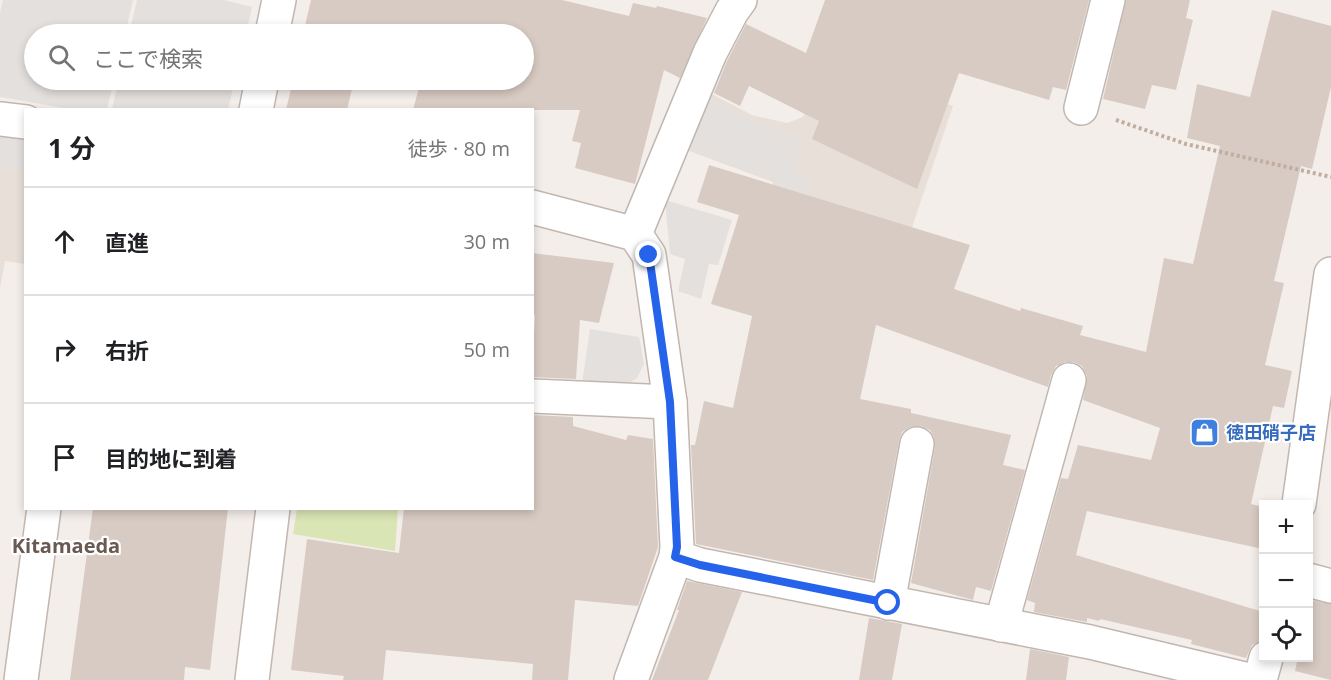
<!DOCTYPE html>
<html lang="ja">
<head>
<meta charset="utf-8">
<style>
  :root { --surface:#fff; --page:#f6f6f6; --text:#202124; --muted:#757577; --line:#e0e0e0 }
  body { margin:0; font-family:"Open Sans","Noto Sans JP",sans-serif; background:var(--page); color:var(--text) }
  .controls { position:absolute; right:18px; bottom:18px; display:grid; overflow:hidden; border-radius:0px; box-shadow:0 3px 9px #0003 }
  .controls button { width:54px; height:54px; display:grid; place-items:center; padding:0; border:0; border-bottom:2px solid var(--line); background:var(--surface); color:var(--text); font:30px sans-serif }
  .stop { position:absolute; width:18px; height:18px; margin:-14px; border:4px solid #2563eb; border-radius:50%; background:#fff }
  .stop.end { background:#2563eb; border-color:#fff; box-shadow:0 2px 6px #0008 }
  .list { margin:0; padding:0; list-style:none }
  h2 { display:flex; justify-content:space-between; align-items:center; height:78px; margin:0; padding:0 24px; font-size:26px }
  h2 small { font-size:20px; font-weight:400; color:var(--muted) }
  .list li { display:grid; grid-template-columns:39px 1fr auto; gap:18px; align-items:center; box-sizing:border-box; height:108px; padding:0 24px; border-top:2px solid var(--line) }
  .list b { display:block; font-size:22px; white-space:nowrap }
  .list em { font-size:20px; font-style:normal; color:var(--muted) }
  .icon { flex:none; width:33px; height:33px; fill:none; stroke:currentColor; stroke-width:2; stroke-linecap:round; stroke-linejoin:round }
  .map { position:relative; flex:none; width:1331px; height:680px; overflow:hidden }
  .search { position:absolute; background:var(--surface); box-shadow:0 3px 9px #0003; left:24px; top:24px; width:510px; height:66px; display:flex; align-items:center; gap:15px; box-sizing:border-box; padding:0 21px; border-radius:33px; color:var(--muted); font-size:22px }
  .panel { position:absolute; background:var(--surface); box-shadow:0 3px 9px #0003; left:24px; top:108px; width:510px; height:402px; border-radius:0px }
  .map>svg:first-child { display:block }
  .residential { fill:#e7dfd8 }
  .green { fill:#dae5b5 }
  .parking { fill:#e3e0de }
  .building { fill:#d8cbc3 }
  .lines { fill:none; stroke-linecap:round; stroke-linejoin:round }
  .minor-casing { stroke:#c2b7b0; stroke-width:36 }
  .path { stroke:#c0ad9f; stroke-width:4; stroke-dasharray:3 3; stroke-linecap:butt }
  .minor { stroke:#fff; stroke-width:33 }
  .route { stroke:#2563eb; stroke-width:8 }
  .labels { text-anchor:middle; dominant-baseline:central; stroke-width:4.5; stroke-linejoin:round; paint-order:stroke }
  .shop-label { font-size:18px; font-weight:bold; fill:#366cbe; stroke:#fff; text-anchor:start }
  .neighbourhood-label { font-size:20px; font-weight:bold; fill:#695950; stroke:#fff }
</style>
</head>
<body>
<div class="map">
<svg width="1331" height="680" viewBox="0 0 1331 680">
  <rect width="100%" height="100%" fill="#f4eeea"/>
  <g class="residential">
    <polygon points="831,62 953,106 900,263 762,223 773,182 684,149 706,91 752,115 787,123 803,117"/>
    <polygon points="0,136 26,139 25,264 5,261 0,288"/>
  </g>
  <polygon class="green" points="297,509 398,509 395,551 293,534"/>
  <g class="parking">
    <polygon points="3,0 133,0 125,34 34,34 34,80 114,80 107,109 70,109 0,97 0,13"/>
    <polygon points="137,0 224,0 252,7 246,34 129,34"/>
    <polygon points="119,80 235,80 228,109 112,109"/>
    <polygon points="705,98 747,119 802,139 793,171 812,178 795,228 764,220 776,181 686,148"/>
    <polygon points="0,137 25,140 25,171 0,167"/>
    <polygon points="665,200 732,220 718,265 709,264 701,299 678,291 685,259 670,254"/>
    <polygon points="590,329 639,337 644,364 637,378 625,386 582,384"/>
  </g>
  <g class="building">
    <polygon points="311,0 562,0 629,16 633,3 656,8 657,6 707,18 680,78 664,70 635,184 575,168 581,143 572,141 580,110 413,110 421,80 524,80 524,34 303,34"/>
    <polygon points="825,0 1089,0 1066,90 1053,87 1049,100 959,73 917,189 812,139 819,121 749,86 740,106 714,93 727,61 746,24 806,53"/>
    <polygon points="1126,0 1190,0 1186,18 1193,20 1176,90 1152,85 1145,109 1103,99"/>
    <polygon points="1272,10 1331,26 1331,87 1312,169 1301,166 1274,281 1284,283 1265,365 1292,371 1284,408 1273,406 1251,504 1263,507 1263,549 1087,511 1076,555 1263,612 1263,640 1252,645 1246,658 1191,644 1192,640 1100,619 1099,621 1087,618 1087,622 1034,612 1035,603 1027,600 1061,478 1068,479 1078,445 1151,460 1160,428 1083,400 1087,376 1082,366 1073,362 1065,362 1056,366 1051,375 1048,387 876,325 860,399 911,409 911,413 1011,435 1003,465 1025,470 991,591 976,587 973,600 911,583 935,447 934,437 930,430 921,426 910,427 902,432 899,441 873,580 696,544 691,445 695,445 704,401 733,408 752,316 711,304 739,215 697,202 709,165 970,245 954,289 1020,311 1021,308 1083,326 1080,335 1146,352 1164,258 1193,264 1220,146 1187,138 1197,84 1250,97"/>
    <polygon points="293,80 354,80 347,110 286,110"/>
    <polygon points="532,253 614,263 599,323 580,320 576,379 532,377 535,315 532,315"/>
    <polygon points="532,415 573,417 573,426 626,440 628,435 653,439 658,547 638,606 575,600 568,680 532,680 533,664 386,650 383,680 343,680 344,676 291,670 307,539 399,553 404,508 532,508"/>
    <polygon points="93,508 228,508 210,670 185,667 184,680 70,680"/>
    <polygon points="687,581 742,592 708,680 652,680 679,610 677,610"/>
    <polygon points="1310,600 1331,604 1331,680 1295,671 1298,657 1308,657 1308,608"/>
    <polygon points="869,618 902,624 892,680 859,680"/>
    <polygon points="1030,649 1069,657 1066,680 1026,680"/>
  </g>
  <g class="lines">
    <defs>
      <g id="minor">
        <polyline points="272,34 279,0"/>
        <polyline points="1081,108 1108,0"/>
        <polyline points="256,110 262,80"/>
        <polyline points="0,119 26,122"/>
        <polyline points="532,207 635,234"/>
        <polyline points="532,396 670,402"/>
        <polyline points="1299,504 1331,274"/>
        <polyline points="676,557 700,565 1090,642 1249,680"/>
        <polyline points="1308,580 1331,586"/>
        <polyline points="888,603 917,444"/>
        <polyline points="1001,625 1069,380"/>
        <polyline points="21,680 44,508"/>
        <polyline points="252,680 273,508"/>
        <polyline points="631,680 676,557 677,547 670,402 649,255 635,234 710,53 732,11 740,0"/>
        <polyline points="1260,680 1266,658"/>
      </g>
    </defs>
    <use href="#minor" class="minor-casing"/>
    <polyline class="path" points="1116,120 1186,144 1331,177"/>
    <use href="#minor" class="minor"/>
  </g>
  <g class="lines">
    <polyline class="route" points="649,255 670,402 677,547 675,557 700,565 888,603"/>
  </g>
  <defs>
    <symbol id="shop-square" viewBox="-11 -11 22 22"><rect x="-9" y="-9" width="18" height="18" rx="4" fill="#3f7fe0" stroke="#fff"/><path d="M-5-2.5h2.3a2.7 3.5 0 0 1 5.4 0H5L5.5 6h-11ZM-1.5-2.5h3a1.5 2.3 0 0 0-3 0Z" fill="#fff"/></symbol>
  </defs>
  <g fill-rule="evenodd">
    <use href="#shop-square" x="1188" y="416" width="33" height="33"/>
  </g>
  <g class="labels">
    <g class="shop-label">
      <text x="1226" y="432">徳田硝子店</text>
    </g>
    <g class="neighbourhood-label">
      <text x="66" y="545">Kitamaeda</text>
    </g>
  </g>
</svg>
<div class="controls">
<button>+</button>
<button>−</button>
<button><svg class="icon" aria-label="locate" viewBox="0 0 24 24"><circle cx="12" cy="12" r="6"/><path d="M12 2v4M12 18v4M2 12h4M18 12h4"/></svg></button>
</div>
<div class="stop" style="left:888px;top:603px"></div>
<div class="stop end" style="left:649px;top:255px"></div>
<div class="search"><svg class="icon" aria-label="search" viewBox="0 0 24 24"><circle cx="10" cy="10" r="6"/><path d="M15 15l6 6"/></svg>ここで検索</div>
<section class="panel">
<h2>1 分<small>徒歩 · 80 m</small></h2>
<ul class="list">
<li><svg class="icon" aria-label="ahead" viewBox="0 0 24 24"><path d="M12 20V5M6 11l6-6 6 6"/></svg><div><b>直進</b></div><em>30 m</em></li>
<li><svg class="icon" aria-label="right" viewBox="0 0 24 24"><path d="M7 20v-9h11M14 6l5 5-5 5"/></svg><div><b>右折</b></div><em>50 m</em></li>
<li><svg class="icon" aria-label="arrive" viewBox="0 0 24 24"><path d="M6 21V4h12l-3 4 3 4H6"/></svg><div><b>目的地に到着</b></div></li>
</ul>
</section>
</div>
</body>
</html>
